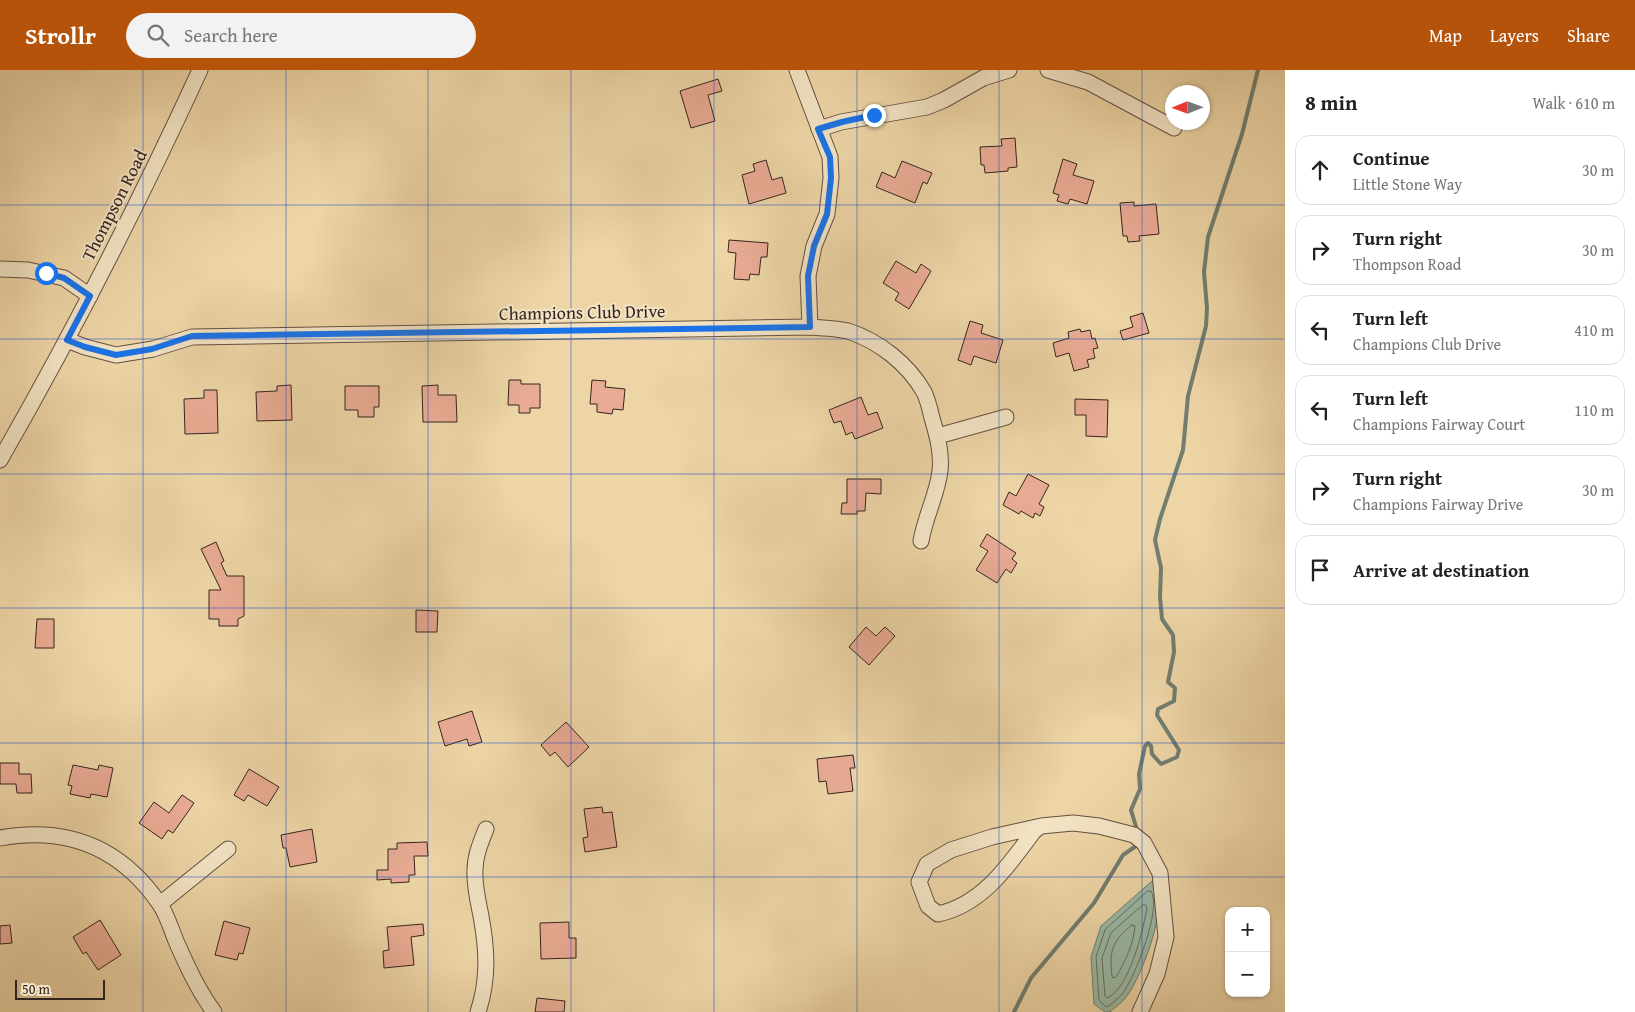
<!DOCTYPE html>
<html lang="en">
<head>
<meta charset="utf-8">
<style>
  :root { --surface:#fff; --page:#f2f2f2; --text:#222; --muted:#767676; --line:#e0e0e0; --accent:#b45309 }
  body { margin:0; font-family:"Gentium Book Plus",serif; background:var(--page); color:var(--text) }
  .controls { position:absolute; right:15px; bottom:15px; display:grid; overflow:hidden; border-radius:10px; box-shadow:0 1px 4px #0004 }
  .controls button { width:45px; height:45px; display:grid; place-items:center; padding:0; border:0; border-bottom:1px solid var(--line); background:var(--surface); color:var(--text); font:25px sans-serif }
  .compass { position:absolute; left:1165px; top:15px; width:45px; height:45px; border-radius:50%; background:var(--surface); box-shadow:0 1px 4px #0004; rotate:269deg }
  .scale { position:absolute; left:15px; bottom:12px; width:90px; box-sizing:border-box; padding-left:5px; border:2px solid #35251f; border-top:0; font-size:14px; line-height:18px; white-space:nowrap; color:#35251f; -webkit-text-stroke:4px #f3e4c5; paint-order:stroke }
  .stop { position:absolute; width:15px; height:15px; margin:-11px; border:4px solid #1a73e8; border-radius:50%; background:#fff }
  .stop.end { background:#1a73e8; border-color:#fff; box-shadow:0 1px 5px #0008 }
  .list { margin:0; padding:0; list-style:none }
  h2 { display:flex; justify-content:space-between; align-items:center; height:65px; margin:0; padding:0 20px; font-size:21px }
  h2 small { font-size:16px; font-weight:400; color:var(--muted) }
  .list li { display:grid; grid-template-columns:32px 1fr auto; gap:15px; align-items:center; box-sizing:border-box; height:70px; margin:0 10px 10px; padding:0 10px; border:1px solid var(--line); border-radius:15px }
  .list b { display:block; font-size:19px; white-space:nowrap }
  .list p { margin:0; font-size:16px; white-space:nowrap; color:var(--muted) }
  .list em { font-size:16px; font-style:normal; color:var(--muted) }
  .icon { flex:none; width:28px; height:28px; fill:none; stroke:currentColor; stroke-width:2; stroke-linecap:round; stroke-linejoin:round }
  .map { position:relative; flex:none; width:1285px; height:942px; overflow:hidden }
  header { display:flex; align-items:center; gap:30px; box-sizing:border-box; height:70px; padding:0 25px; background:var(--accent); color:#fff }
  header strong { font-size:24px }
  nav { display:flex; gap:28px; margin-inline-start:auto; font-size:18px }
  .search { width:350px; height:45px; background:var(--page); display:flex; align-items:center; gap:12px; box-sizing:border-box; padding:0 18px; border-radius:28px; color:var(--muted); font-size:19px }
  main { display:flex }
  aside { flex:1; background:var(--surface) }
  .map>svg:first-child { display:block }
  .water { fill:#9ab9a5; stroke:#727e6f }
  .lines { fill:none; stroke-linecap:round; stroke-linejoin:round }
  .shore { stroke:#686f62; stroke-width:1 }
  .stream { stroke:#727e6f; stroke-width:4 }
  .building { fill:#e9ab94; stroke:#35251f }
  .minor-casing { stroke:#635141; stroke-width:17 }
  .minor { stroke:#f3e4c5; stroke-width:15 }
  .route { stroke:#1a73e8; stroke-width:6 }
  .grid { fill:none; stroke:#1d4ed8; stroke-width:1; stroke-opacity:0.55 }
  .labels { text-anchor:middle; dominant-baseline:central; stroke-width:4; stroke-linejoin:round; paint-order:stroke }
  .street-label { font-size:18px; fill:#35251f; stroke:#f3e4c5 }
</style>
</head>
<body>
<header>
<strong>Strollr</strong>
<div class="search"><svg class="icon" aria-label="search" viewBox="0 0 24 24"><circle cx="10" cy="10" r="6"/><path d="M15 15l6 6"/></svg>Search here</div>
<nav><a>Map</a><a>Layers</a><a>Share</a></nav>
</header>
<main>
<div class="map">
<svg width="1285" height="942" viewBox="0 0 1285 942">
  <rect width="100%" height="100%" fill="#edd5a6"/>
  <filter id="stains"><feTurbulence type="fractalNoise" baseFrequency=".004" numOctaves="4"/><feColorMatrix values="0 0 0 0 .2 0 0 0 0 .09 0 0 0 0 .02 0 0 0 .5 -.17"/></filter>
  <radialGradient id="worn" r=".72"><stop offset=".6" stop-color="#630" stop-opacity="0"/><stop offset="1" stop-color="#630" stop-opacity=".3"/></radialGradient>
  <path class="water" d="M1152,811c2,3 5,7 6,10 6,25 -16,84 -31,105 -4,6 -12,11 -17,16h-5l-11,-8 -3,-47 10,-31z"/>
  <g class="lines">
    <g class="shore">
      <path d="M1148,821h3c11,18 -16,85 -28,102 -4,5 -10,9 -14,13l-3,1 -7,-7 -3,-43 9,-27z"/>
      <path d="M1143,835h3l1,3c-4,23 -18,81 -40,90l-2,-2 -3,-38 9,-25z"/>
      <path d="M1132,855l3,1c-1,17 -10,36 -19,51l-3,1 -1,-2c-3,-25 0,-35 20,-51z"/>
    </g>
    <g class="stream">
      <polyline points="1137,760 1131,740 1140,719 1139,704 1145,676 1148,673 1151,676 1152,684 1161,694 1177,687 1179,680 1157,645 1158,639 1174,631 1175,618 1168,612 1174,582 1173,565 1162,549 1160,527 1161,498 1155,470 1160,449 1183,380 1188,326 1206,256 1207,238 1204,202 1208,167 1242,64 1258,0"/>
      <polyline points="1014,942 1031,908 1094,833 1123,785 1136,776 1137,773"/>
    </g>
  </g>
  <g class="building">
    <polygon points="718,9 722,21 708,25 715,51 691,58 680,21"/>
    <polygon points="1015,68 1017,97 1008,98 1008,101 985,103 984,95 981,95 980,77 1002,76 1001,69"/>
    <polygon points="1063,89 1077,94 1073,105 1094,111 1087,134 1070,129 1068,134 1057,131 1059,125 1053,123"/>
    <polygon points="766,90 772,110 782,107 786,123 749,134 742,105 755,101 753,94"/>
    <polygon points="902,91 932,103 927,114 923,112 915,133 876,117 882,102 895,108"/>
    <polygon points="1134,132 1134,136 1156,134 1159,164 1139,166 1140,171 1128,172 1127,166 1123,166 1120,133"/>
    <polygon points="729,170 768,173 767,187 761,187 759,205 750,204 749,210 734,209 736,183 728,182"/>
    <polygon points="896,191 916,203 921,194 931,201 909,239 895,230 899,223 883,213"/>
    <polygon points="1143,243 1149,263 1123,270 1120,261 1133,257 1130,247"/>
    <polygon points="970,251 983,255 981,263 1003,270 996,293 974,286 971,295 958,290"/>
    <polygon points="1080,259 1081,262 1090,260 1092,269 1095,268 1098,278 1093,279 1095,288 1087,290 1089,297 1074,301 1069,283 1056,287 1053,273 1069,268 1068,262"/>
    <polygon points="509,310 521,310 521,314 540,314 540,338 530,338 530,343 519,343 519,335 508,335"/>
    <polygon points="592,310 606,311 605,317 625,319 623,340 613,339 612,344 597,342 597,334 590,334"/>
    <polygon points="291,315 292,350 257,351 256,322 277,321 277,316"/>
    <polygon points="438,315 438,325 456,325 457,352 423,352 422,316"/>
    <polygon points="345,316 379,316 379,337 374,337 374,347 358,347 358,340 345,340"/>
    <polygon points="204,320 217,320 218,363 185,364 184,329 204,328"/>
    <polygon points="861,327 868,345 877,342 883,358 855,369 852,362 846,365 841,351 834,353 829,340"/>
    <polygon points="1075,329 1108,330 1107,367 1086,366 1086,345 1075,345"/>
    <polygon points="1028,404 1049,415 1039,434 1044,437 1040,446 1035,443 1033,448 1021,441 1019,444 1003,435 1009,422 1016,426"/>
    <polygon points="847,409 881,409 881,424 866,423 865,441 857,441 857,444 841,444 842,433 847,433"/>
    <polygon points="987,464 1016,483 1012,489 1017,493 1011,503 1006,499 997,513 976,500 988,481 980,476"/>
    <polygon points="216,472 224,491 221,493 227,506 244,506 244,546 238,549 238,556 219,556 219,549 209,549 209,520 221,520 201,479"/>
    <polygon points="416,540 438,541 437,562 416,562"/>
    <polygon points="37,549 54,549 54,578 35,578"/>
    <polygon points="866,557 876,566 885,557 895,566 869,595 849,577"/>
    <polygon points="472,641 482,672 469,676 467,669 445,676 438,652"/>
    <polygon points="566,652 589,677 568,697 555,682 550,686 541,675"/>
    <polygon points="853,685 855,698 850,698 853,721 828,724 826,711 819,712 817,689"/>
    <polygon points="0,693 19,693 19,704 31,704 32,723 17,723 16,714 0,714"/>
    <polygon points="73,695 98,700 99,695 113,698 107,727 91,724 90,728 70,724 72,716 68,715"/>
    <polygon points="249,699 279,717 267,736 248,725 244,731 234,725"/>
    <polygon points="182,725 194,733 173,763 168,760 162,769 139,753 154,732 169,743"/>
    <polygon points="602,737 603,743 612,742 617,777 585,782 583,768 588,767 584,739"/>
    <polygon points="312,759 317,792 290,797 286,778 283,778 281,765"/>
    <polygon points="427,772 428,786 414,786 415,805 409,805 409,812 391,813 391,809 377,810 377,800 388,800 388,779 397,779 397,773"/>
    <polygon points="100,850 121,885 98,900 86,882 83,884 73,867"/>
    <polygon points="224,851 250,858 243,884 239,883 237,890 215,885"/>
    <polygon points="569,852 569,868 576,868 576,888 541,889 540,853"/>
    <polygon points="423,854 424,865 411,867 414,895 384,898 383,881 389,880 387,857"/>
    <polygon points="10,855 12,873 0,874 0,856"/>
    <polygon points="537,928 565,931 564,942 535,942"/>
  </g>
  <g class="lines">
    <defs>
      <g id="minor">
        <polyline points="797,0 830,87 831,108 827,144 814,176 808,206 810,257"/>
        <polyline points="1048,0 1088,12 1174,58"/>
        <polyline points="819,59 841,52 927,37 944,30 983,8 1009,0"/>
        <polyline points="0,199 28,200 64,208 90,226"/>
        <path d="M67,270l18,7 31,8 37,-6 39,-12 618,-10c12,1 26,1 38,4 31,10 60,33 76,61 4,8 6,18 8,26 5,17 10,35 8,53 -3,24 -15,46 -19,70"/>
        <polyline points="938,366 1006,347"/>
        <path d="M0,390c73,-127 139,-257 200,-390"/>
        <path d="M1041,756l-7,5c-25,34 -52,74 -96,83l-10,-8 -9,-24 8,-18 24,-14 41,-13 49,-11 32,-3 26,3 35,9 10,8 16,30 6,64 -9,37 -17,38"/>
        <path d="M0,768c67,-12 120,9 159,65 8,11 12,26 17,38 11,25 22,49 38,71"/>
        <polyline points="160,834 228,779"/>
        <path d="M478,942c11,-33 9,-63 3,-96 -3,-15 -7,-31 -6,-46 0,-15 6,-28 11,-41"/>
      </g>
    </defs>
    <use href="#minor" class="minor-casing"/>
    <use href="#minor" class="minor"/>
  </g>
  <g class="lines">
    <polyline class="route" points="46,203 64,208 90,226 67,270 85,277 116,285 152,279 192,266 810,257 808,206 814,176 827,144 831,108 830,87 818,59 842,52 874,45"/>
  </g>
  <path class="grid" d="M143,0v942M286,0v942M428,0v942M571,0v942M714,0v942M857,0v942M999,0v942M1142,0v942M0,135h1285M0,269h1285M0,404h1285M0,538h1285M0,673h1285M0,807h1285"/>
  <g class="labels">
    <g class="street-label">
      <text transform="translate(114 135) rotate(-63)">Thompson Road</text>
      <text transform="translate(582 242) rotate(-1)">Champions Club Drive</text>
    </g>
  </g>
  <rect width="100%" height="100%" filter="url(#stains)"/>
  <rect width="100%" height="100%" fill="url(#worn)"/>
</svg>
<div class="controls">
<button>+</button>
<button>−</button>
</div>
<svg class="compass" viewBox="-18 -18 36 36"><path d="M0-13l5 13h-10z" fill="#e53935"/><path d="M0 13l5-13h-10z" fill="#767676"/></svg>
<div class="scale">50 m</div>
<div class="stop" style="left:46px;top:203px"></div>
<div class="stop end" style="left:874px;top:45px"></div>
</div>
<aside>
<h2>8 min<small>Walk · 610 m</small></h2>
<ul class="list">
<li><svg class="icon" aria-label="ahead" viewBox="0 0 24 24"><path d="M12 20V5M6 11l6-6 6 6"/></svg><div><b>Continue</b><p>Little Stone Way</p></div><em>30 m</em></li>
<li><svg class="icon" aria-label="right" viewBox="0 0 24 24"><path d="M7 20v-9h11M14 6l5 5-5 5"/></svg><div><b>Turn right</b><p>Thompson Road</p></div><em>30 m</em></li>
<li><svg class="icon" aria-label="left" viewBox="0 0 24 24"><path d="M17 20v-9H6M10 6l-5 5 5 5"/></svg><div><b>Turn left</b><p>Champions Club Drive</p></div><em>410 m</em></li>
<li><svg class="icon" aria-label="left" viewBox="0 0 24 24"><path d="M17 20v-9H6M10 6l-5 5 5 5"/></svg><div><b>Turn left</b><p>Champions Fairway Court</p></div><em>110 m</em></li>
<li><svg class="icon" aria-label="right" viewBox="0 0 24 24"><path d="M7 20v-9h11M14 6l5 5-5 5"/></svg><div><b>Turn right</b><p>Champions Fairway Drive</p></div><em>30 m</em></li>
<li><svg class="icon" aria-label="arrive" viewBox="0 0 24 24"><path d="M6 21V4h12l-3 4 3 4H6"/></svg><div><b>Arrive at destination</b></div></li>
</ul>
</aside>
</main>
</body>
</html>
